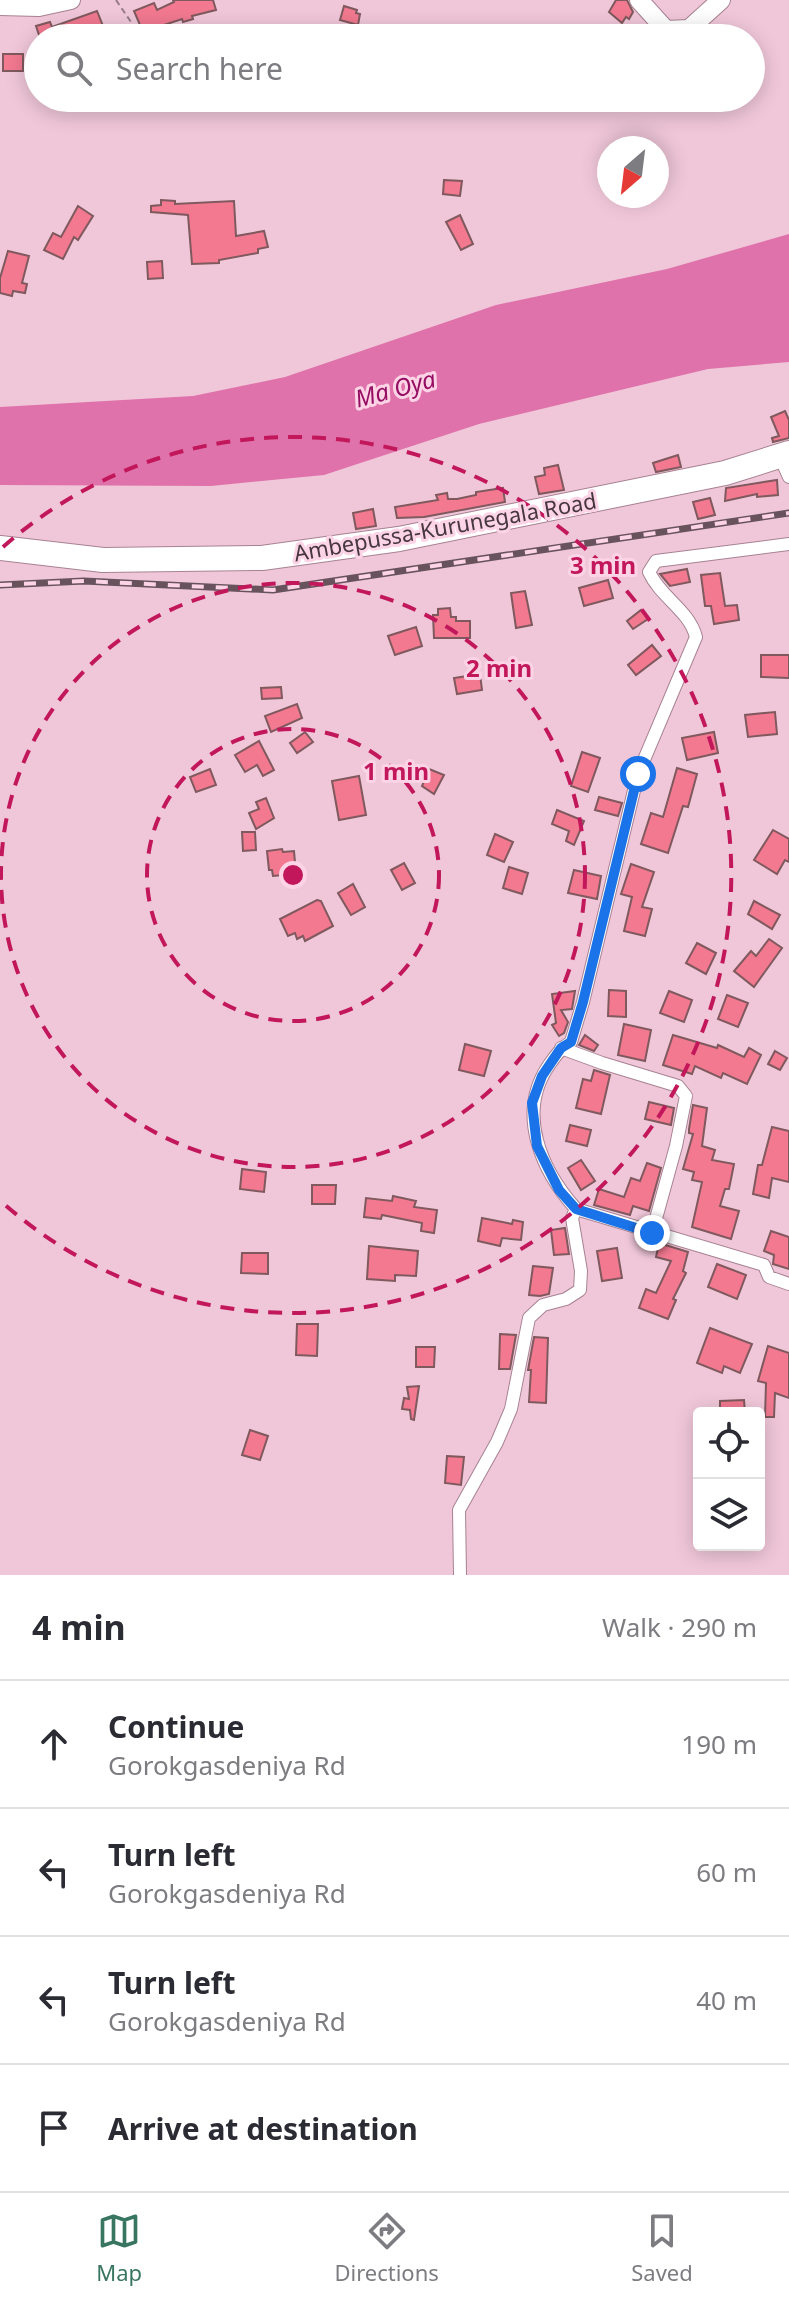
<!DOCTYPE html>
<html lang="en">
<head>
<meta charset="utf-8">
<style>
  :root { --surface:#fff; --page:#f7f7f7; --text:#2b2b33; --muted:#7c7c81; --line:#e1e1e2; --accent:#397662 }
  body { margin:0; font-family:"Noto Sans",sans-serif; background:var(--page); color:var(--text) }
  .controls { position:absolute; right:24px; bottom:24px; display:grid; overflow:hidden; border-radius:8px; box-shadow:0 4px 20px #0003 }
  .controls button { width:72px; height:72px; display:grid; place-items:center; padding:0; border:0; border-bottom:2px solid var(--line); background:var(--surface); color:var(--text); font:40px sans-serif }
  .compass { position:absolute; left:597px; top:136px; width:72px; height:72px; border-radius:50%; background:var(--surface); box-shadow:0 4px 20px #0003; rotate:208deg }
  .stop { position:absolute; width:24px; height:24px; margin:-18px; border:6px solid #1a73e8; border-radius:50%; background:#fff }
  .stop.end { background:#1a73e8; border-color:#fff; box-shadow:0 2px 8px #0008 }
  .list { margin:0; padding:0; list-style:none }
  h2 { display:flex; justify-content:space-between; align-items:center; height:104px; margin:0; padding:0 32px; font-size:34px }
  h2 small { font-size:26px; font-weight:400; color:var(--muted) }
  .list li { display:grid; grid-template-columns:52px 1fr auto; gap:24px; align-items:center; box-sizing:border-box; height:128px; padding:0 32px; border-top:2px solid var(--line) }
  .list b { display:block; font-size:30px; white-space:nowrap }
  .list p { margin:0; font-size:26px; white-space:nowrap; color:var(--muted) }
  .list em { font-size:26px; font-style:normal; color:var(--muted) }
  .icon { flex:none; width:44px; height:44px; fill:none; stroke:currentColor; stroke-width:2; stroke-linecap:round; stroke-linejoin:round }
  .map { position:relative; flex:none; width:789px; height:1575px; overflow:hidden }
  .search { position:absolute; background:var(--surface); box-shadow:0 4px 20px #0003; left:24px; right:24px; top:24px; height:88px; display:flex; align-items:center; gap:20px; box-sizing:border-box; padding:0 28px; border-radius:44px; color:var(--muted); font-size:30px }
  .sheet { height:616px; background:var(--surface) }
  nav { display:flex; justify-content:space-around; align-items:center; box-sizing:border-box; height:112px; border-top:2px solid var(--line); background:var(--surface); font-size:22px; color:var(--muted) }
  nav a { display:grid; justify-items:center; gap:4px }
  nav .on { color:var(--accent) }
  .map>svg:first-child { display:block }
  .water { fill:#df72aa }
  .building { fill:#f27990; stroke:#7f595e; stroke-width:2 }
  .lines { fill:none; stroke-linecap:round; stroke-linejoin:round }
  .street-casing { stroke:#a78292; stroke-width:14 }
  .secondary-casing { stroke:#a78292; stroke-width:20 }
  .highway-casing { stroke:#a78292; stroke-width:26 }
  .path { stroke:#967b87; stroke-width:2; stroke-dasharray:6 4; stroke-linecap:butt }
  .street { stroke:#fff; stroke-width:12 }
  .secondary { stroke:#fff; stroke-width:18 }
  .highway { stroke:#fff; stroke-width:24 }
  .rail-casing { stroke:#68535c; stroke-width:7 }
  .rail { stroke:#fdd4e6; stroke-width:4; stroke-dasharray:12; stroke-linecap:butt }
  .route { stroke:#1a73e8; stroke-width:10 }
  .ring { fill:none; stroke:#c2185b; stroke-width:4; stroke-dasharray:14 10 }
  .labels { text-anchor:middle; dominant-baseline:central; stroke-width:6; stroke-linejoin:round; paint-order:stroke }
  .street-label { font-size:22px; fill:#47373e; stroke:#fdd4e6 }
  .water-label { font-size:24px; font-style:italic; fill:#960e63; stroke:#fdd4e6 }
  .centre { fill:#c2185b; stroke:#fdd4e6; stroke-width:4 }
  .ring-label { font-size:24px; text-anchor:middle; font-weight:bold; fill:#c2185b; stroke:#fdd4e6; stroke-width:6; stroke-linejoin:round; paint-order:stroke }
</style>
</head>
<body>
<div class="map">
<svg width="789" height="1575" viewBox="0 0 789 1575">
  <rect width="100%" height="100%" fill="#f0c7d9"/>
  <polygon class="water" points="789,234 789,362 708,369 479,424 324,475 211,486 0,485 0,407 193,396 285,377 496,305 667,269"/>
  <g class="building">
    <polygon points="173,0 213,0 216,10 192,16 193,19 183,22 182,19 143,32 134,11 154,3 157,10 174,2"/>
    <polygon points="616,0 627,0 633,12 629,19 626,17 622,23 609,12"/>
    <polygon points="344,6 357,10 356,13 360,14 358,25 340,20"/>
    <polygon points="97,11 105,31 89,38 85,38 83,33 68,38 40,38 36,26 50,22 52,27"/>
    <rect x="3" y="54" width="20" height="17"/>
    <polygon points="444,180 462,181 460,196 443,194"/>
    <polygon points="161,200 175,201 175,204 234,201 236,236 264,231 268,247 258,249 258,253 219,260 219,263 192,264 188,215 151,212 151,206 161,205"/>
    <polygon points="78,206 93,216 78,240 74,237 63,259 44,250 53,233 61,237"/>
    <polygon points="460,215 473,244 461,250 446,222"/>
    <polygon points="8,251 29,256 22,283 27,284 25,293 13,291 12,296 0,293 0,278"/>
    <polygon points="162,261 163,278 148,279 147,262"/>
    <polygon points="785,411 789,420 789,438 773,442 772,438 779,436 771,417"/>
    <polygon points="678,455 681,467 656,472 653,463"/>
    <polygon points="558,465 564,490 539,494 535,477 545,475 544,468"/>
    <polygon points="777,480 778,495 757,497 757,494 725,501 726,488"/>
    <polygon points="503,488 505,502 424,517 397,518 395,507 438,500 436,495 447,493 448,499 457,499 476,495 476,492"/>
    <polygon points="710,498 715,515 698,519 693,502"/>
    <polygon points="373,509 376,526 356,529 353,513"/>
    <polygon points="687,569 690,582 670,586 660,574"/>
    <polygon points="720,573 725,606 737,605 739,620 714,624 711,606 705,606 701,575"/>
    <polygon points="608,580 613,598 584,606 579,588"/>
    <polygon points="525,591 532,625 516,628 511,593"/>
    <polygon points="450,608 451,617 456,617 456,621 470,621 470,638 434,638 433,615 438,615 438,609"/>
    <polygon points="641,610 648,619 633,629 627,621"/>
    <polygon points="416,627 422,646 395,655 388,636"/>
    <polygon points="652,645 661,656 636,675 628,665"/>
    <polygon points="761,655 789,655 789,678 761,677"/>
    <polygon points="480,674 482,690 457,694 454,678"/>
    <polygon points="281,687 282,698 262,699 261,688"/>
    <polygon points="297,704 302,718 271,732 265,716"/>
    <polygon points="775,712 777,734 748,737 745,715"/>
    <polygon points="305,732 313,742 297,753 290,743"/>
    <polygon points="714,732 718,753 687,760 682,738"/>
    <polygon points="259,741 274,770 263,776 257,765 245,772 235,755"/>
    <polygon points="582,752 600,758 588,792 571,786"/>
    <polygon points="677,768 697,774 688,807 683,806 668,853 641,844 651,813 663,817"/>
    <polygon points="210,769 216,785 196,792 190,777"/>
    <polygon points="429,769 444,775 434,794 422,786"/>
    <polygon points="359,776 366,815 339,820 332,781"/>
    <polygon points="599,797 622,803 618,816 595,810"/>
    <polygon points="266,798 274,818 256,829 249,813 259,809 256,802"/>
    <polygon points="557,810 584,821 574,845 566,841 569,831 552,824"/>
    <polygon points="773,830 789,839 789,862 785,860 777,874 754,860"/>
    <polygon points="242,832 255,832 256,850 243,851"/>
    <polygon points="495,834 513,842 504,862 487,855"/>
    <polygon points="282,849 283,852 294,851 296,874 273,876 272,870 269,870 267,851"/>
    <polygon points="404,863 415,883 402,890 391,870"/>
    <polygon points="631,864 654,872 642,907 652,909 645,936 624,931 632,897 621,894"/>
    <polygon points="509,867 528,873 522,894 503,888"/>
    <polygon points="574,870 601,876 597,899 568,893"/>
    <polygon points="353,884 365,907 351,915 338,893"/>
    <polygon points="317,900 321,901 333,926 305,941 303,936 297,939 295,933 288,936 280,919"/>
    <polygon points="754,901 780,915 772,929 748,914"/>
    <polygon points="769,939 782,948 754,987 734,971 751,951 756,956"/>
    <polygon points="697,943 716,953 706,974 686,963"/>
    <polygon points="609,990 626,991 626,1017 608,1016"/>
    <polygon points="575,991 572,1009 561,1010 568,1022 564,1033 559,1036 552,1025 556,1023 552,994"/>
    <polygon points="669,991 692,1000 684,1022 660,1013"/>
    <polygon points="727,995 748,1003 738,1027 718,1019"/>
    <polygon points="624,1024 651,1030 645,1061 618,1055"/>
    <polygon points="585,1035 598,1045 594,1051 579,1045"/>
    <polygon points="673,1035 717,1048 718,1045 744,1057 749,1048 761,1055 747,1084 723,1073 721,1078 695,1066 692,1074 663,1065"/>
    <polygon points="465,1044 491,1051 484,1076 459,1070"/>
    <polygon points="775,1051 787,1058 780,1070 768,1064"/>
    <polygon points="594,1070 610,1075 601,1114 576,1108 583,1079 591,1081"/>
    <polygon points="649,1102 674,1108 671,1125 645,1119"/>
    <polygon points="693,1105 707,1108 702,1146 715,1150 712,1160 734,1164 729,1189 725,1189 720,1206 739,1211 731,1239 692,1227 702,1182 692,1180 694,1172 683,1169 693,1134 689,1133 689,1129"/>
    <polygon points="570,1125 591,1130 587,1146 566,1141"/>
    <polygon points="772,1127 789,1131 789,1182 772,1178 769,1198 753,1194 758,1165 762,1165"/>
    <polygon points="581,1160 595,1181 581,1190 568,1168"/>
    <polygon points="647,1163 661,1168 649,1211 633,1206 630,1215 594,1205 599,1189 624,1197 631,1178 640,1181"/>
    <polygon points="242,1169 266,1172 264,1192 240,1189"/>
    <polygon points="312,1185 336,1185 335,1204 312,1204"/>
    <polygon points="393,1196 416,1201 414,1207 437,1210 434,1233 421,1231 422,1223 382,1215 381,1219 364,1217 366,1198 392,1201"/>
    <polygon points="482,1218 512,1224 513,1220 523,1222 521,1240 502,1238 500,1246 478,1241"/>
    <polygon points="565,1228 569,1254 554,1255 551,1230"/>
    <polygon points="771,1231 789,1237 789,1269 773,1264 774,1255 764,1251"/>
    <polygon points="659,1243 688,1252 683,1271 686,1273 673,1299 676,1300 668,1319 639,1308 646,1289 656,1293 671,1261 656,1257"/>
    <polygon points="369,1246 418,1251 416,1276 395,1275 395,1281 367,1279"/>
    <polygon points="617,1248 622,1278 602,1281 597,1251"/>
    <polygon points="242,1253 268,1253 268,1274 241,1273"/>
    <polygon points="717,1264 746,1275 737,1299 708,1287"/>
    <polygon points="533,1266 553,1268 549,1294 540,1296 529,1295"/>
    <polygon points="297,1324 318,1324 317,1356 296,1355"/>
    <polygon points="710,1328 752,1344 740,1373 724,1366 722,1373 697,1363"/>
    <polygon points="500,1334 516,1335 510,1369 499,1369"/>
    <polygon points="534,1337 548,1338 546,1403 529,1402 531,1370 528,1370"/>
    <polygon points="768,1346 789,1353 789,1398 775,1393 774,1417 765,1417 766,1383 758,1381"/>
    <polygon points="416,1347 435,1347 434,1367 416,1367"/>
    <polygon points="419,1386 414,1420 411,1419 410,1410 402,1409 404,1398 409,1399 407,1387"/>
    <polygon points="744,1400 745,1413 720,1413 720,1401"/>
    <polygon points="250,1430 268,1436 260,1460 242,1455"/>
    <polygon points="447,1456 464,1457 461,1485 445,1483"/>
  </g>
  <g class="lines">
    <defs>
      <g id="street">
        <polyline points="780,457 789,477"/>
        <path d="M789,544l-133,17 -7,11c12,26 40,38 47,65l-58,137 -55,228 -12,40c-10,6 -15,13 -22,23 -33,48 -8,105 27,144l188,56 5,12 20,7"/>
        <polyline points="561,1048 602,1063 678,1086 686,1096 676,1146 652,1233"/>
        <polyline points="460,1575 459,1510 497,1442 511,1409 529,1318 543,1305 566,1299 580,1290 581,1271 572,1218 576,1209"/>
      </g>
      <g id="secondary">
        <polyline points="639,0 666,30 689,29 721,0"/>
        <polyline points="0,6 39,7 71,0"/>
      </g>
      <polyline id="highway" points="0,548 103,560 262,558 399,539 725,473 789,453"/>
    </defs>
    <use href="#street" class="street-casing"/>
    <use href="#secondary" class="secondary-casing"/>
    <use href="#highway" class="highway-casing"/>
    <polyline class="path" points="116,0 142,38"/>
    <use href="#street" class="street"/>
    <use href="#secondary" class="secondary"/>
    <use href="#highway" class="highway"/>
    <defs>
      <polyline id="rail" points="0,585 84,581 273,590 789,513"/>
    </defs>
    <use href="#rail" class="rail-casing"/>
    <use href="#rail" class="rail"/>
  </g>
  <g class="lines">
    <polyline class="route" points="638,774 583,1002 571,1042 561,1048 542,1076 532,1103 537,1146 559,1190 576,1209 652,1233"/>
  </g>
  <g class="ring">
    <circle cx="293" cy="875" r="146"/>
    <circle cx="293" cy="875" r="292"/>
    <path d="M3 547A438 438 0 1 1 3 1203"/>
  </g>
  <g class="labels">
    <g class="street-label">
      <text transform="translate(445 526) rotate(-10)">Ambepussa-Kurunegala Road</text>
    </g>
    <g class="water-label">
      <text transform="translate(395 388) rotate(-15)">Ma Oya</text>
    </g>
  </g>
  <circle cx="293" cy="875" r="12" class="centre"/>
  <g class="ring-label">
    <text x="603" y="574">3 min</text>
    <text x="499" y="677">2 min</text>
    <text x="396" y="780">1 min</text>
  </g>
</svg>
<div class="controls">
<button><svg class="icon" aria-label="locate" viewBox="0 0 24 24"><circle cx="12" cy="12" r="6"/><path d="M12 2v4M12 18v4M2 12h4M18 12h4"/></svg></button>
<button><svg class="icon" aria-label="layers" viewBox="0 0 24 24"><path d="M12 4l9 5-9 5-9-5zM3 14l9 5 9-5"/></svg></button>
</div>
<svg class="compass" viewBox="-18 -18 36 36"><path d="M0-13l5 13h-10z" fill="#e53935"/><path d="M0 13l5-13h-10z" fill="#7c7c81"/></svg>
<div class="stop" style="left:638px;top:774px"></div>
<div class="stop end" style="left:652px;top:1233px"></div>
<div class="search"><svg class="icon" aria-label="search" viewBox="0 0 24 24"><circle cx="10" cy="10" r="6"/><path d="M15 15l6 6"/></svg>Search here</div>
</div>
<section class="sheet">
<h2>4 min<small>Walk · 290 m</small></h2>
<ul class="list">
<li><svg class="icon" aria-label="ahead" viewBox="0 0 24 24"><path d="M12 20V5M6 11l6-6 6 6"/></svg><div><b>Continue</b><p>Gorokgasdeniya Rd</p></div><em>190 m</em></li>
<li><svg class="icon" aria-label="left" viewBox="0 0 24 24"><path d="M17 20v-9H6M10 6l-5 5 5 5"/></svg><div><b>Turn left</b><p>Gorokgasdeniya Rd</p></div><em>60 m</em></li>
<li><svg class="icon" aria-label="left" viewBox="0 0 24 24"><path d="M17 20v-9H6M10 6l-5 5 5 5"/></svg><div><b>Turn left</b><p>Gorokgasdeniya Rd</p></div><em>40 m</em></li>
<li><svg class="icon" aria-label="arrive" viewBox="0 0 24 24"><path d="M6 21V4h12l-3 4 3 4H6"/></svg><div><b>Arrive at destination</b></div></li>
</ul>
</section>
<nav>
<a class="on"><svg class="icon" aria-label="map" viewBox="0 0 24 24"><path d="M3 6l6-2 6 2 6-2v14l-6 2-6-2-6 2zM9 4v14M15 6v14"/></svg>Map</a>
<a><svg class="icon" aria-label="directions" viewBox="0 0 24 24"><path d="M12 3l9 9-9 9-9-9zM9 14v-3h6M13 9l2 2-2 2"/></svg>Directions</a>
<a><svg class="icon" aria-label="saved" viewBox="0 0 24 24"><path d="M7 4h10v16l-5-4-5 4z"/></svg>Saved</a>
</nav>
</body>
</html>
